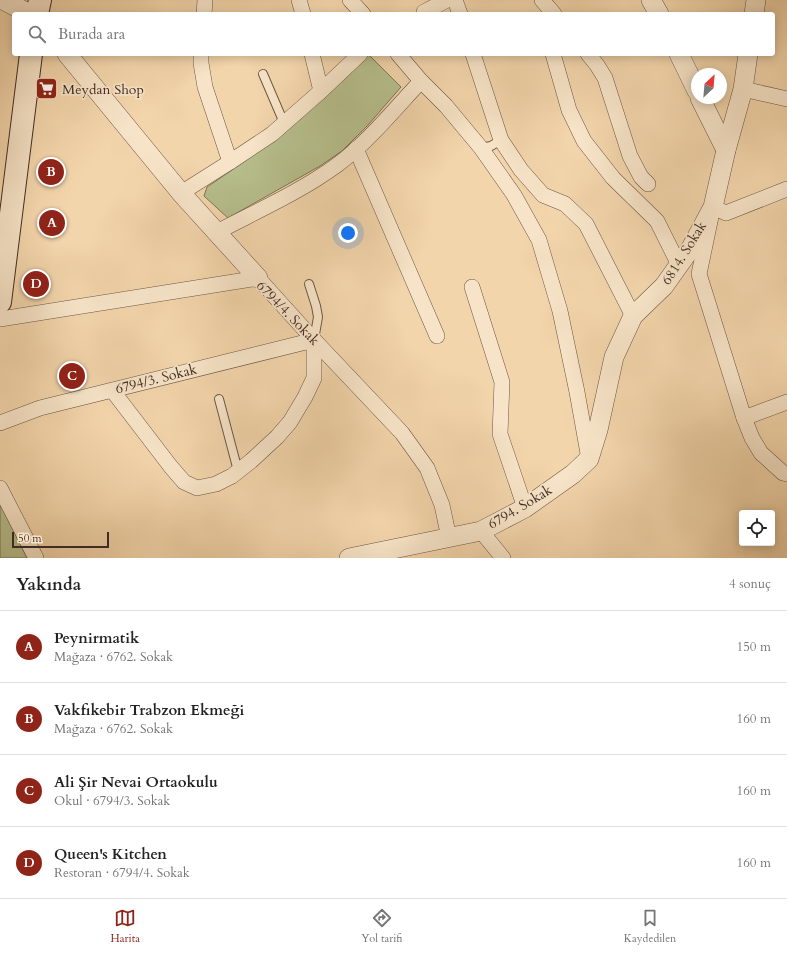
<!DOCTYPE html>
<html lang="tr">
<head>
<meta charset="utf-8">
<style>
  :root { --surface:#fff; --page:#f6f6f6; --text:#222; --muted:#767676; --line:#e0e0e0; --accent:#8f2418 }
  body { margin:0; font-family:Cardo,serif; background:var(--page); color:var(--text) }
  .controls { position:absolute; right:12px; bottom:12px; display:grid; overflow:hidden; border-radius:4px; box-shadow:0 2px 10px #0003 }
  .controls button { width:36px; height:36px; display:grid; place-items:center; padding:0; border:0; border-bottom:1px solid var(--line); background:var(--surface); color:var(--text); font:20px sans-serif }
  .compass { position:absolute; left:691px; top:68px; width:36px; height:36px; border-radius:50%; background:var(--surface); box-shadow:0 2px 10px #0003; rotate:26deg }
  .scale { position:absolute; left:12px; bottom:10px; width:97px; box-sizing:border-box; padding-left:4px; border:2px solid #412c23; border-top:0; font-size:11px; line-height:14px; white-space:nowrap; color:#412c23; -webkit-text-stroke:3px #f7e4c8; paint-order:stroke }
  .you { position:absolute; left:348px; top:233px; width:14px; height:14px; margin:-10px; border:3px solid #fff; border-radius:50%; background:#1a73e8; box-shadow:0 0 0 6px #1a73e833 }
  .badge { display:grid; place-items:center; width:26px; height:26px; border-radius:50%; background:var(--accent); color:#fff; font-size:13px; font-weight:700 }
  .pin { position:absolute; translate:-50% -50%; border:2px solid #fff; box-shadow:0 1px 4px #0006 }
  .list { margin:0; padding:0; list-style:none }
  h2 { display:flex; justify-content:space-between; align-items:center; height:52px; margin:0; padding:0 16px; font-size:17px }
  h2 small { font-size:13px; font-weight:400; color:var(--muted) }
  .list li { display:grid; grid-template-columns:26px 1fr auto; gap:12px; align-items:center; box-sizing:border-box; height:72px; padding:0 16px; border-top:1px solid var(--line) }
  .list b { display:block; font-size:15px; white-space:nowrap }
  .list p { margin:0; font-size:13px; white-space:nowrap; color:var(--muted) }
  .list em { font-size:13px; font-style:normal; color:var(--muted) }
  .icon { flex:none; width:22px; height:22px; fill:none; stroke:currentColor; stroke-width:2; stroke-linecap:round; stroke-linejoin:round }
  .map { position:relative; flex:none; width:787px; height:558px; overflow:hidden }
  .search { position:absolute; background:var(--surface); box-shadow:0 2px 10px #0003; left:12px; right:12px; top:12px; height:44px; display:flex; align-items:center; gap:10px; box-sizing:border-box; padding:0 14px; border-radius:4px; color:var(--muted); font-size:15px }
  .sheet { height:340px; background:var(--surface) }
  nav { display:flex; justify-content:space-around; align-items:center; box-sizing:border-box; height:56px; border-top:1px solid var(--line); background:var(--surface); font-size:11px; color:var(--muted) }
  nav a { display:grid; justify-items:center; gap:2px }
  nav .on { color:var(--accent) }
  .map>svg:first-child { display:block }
  .green { fill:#b6be8c; stroke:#7c7558 }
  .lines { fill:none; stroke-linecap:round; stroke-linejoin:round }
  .service-casing { stroke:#6e5645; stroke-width:10 }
  .minor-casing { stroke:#6e5645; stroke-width:16 }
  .tertiary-casing { stroke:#6e5645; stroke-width:20 }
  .secondary-casing { stroke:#412c23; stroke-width:24 }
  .service { stroke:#f7e4c8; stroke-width:8 }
  .minor { stroke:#f7e4c8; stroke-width:15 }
  .tertiary { stroke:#f7e4c8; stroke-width:19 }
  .secondary { stroke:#f7e4c8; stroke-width:22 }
  .labels { text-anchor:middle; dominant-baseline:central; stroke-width:3.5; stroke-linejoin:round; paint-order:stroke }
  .poi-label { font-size:14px; fill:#412c23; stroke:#f7e4c8; text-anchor:start }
  .street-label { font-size:14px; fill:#412c23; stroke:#f7e4c8 }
</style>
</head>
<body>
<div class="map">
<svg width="787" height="558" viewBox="0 0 787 558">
  <rect width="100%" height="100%" fill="#f3d5ab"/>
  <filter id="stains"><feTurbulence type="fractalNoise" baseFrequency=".005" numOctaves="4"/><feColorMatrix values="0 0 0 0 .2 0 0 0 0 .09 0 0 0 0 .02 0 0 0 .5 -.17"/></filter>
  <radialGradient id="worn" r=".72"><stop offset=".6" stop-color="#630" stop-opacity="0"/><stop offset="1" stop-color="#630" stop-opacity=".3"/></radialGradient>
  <g class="green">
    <polygon points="368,54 401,87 368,125 342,151 320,166 228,218 204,196 207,187 276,140 327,94"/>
    <polygon points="0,504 27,558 0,558"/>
  </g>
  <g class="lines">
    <defs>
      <g id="service">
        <polyline points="263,74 284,123"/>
        <polyline points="481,148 491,146 501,140"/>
        <polyline points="309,284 316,306 318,317 314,340"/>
        <polyline points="219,399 238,471"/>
      </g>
      <g id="minor">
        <polyline points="299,0 303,14"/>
        <polyline points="350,0 363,14"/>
        <polyline points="455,0 460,14"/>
        <polyline points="542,0 554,14"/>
        <polyline points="424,12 447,0"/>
        <polyline points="204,14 205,0"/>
        <polyline points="201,54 201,63 205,87 230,162"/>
        <polyline points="312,54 321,91"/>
        <polyline points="398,54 421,81 446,106 481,148 514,195 539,240 560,311 577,392 589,459"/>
        <polyline points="473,54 501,140 521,170 543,195 565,204 586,224 633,316"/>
        <polyline points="553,54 569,110 584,141 613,178 657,221 679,265"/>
        <polyline points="588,54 597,65 605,78 630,156 641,177 648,184"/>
        <polyline points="743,89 787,99"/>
        <polyline points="356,149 437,336"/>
        <polyline points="787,189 726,213 713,207 699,274 744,418 752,438 761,453 783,473 787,474"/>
        <polyline points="181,193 230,162 272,134 321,91 360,54"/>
        <path d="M217,232c40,-21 83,-40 120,-67 31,-23 57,-55 84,-84"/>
        <polyline points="472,287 502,382 500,434 525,508"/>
        <polyline points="0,319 258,278 314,340 402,433 427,468 442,505 449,538"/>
        <polyline points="744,418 787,402"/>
        <polyline points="0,423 40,408 314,340 314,378 305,397 290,422 277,437 251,461 232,476 216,484 197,488 184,482 171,467 112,390"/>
        <polyline points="0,488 36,558"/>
        <polyline points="481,531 503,558"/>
      </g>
      <g id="tertiary">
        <polyline points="3,0 30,14"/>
        <polyline points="651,0 659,14"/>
        <polyline points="754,14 756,0"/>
        <polyline points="67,54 181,193 258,278"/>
        <polyline points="679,54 697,91"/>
        <polyline points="700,98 726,150"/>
        <polyline points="349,558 481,531 525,508 573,474 589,459 598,430 614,357 633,316 664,286 691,248 713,207 726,150 743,89 748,54"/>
      </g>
      <g id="secondary">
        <polyline points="37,14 40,0"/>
        <polyline points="0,302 31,54"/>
      </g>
    </defs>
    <use href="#service" class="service-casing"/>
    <use href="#minor" class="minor-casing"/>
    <use href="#tertiary" class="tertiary-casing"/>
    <use href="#secondary" class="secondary-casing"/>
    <use href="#service" class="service"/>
    <use href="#minor" class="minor"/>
    <use href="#tertiary" class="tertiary"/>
    <use href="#secondary" class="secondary"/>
  </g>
  <defs>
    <symbol id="supermarket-square" viewBox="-11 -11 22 22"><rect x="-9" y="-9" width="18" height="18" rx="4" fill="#8f2418" stroke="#f7e4c8"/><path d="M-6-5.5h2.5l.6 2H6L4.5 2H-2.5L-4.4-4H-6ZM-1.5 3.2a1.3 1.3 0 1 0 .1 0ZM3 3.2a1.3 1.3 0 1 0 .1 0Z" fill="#fff"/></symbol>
  </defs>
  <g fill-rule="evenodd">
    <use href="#supermarket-square" x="34" y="76" width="25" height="25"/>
  </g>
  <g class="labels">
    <g class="poi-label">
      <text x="62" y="89">Meydan Shop</text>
    </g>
    <g class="street-label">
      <text transform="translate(684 253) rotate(-58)">6814. Sokak</text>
      <text transform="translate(288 313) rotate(46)">6794/4. Sokak</text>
      <text transform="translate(156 379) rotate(-14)">6794/3. Sokak</text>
      <text transform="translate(520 507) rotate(-31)">6794. Sokak</text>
    </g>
  </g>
  <rect width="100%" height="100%" filter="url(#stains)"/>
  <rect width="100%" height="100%" fill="url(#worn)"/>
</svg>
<div class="controls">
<button><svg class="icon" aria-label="locate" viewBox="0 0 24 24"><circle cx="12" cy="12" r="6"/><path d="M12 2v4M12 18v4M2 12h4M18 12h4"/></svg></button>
</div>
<svg class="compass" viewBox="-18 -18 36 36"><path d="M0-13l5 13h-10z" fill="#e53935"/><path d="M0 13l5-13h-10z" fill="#767676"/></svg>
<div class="scale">50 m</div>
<div class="you"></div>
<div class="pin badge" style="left:52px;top:223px">A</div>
<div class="pin badge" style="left:51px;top:172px">B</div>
<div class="pin badge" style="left:72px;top:376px">C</div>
<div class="pin badge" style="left:36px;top:284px">D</div>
<div class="search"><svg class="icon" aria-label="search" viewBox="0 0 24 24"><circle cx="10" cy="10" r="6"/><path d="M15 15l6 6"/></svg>Burada ara</div>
</div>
<section class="sheet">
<h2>Yakında<small>4 sonuç</small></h2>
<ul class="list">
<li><span class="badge">A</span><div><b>Peynirmatik</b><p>Mağaza · 6762. Sokak</p></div><em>150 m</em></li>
<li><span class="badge">B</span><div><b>Vakfıkebir Trabzon Ekmeği</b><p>Mağaza · 6762. Sokak</p></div><em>160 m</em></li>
<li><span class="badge">C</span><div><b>Ali Şir Nevai Ortaokulu</b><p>Okul · 6794/3. Sokak</p></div><em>160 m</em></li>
<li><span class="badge">D</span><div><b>Queen's Kitchen</b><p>Restoran · 6794/4. Sokak</p></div><em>160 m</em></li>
</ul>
</section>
<nav>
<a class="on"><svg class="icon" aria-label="map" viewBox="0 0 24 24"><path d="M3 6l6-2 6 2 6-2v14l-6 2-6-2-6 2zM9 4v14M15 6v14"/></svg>Harita</a>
<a><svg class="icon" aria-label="directions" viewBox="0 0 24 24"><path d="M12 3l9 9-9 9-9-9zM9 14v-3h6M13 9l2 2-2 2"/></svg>Yol tarifi</a>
<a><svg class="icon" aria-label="saved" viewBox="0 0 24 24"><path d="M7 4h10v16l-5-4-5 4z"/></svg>Kaydedilen</a>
</nav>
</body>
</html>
